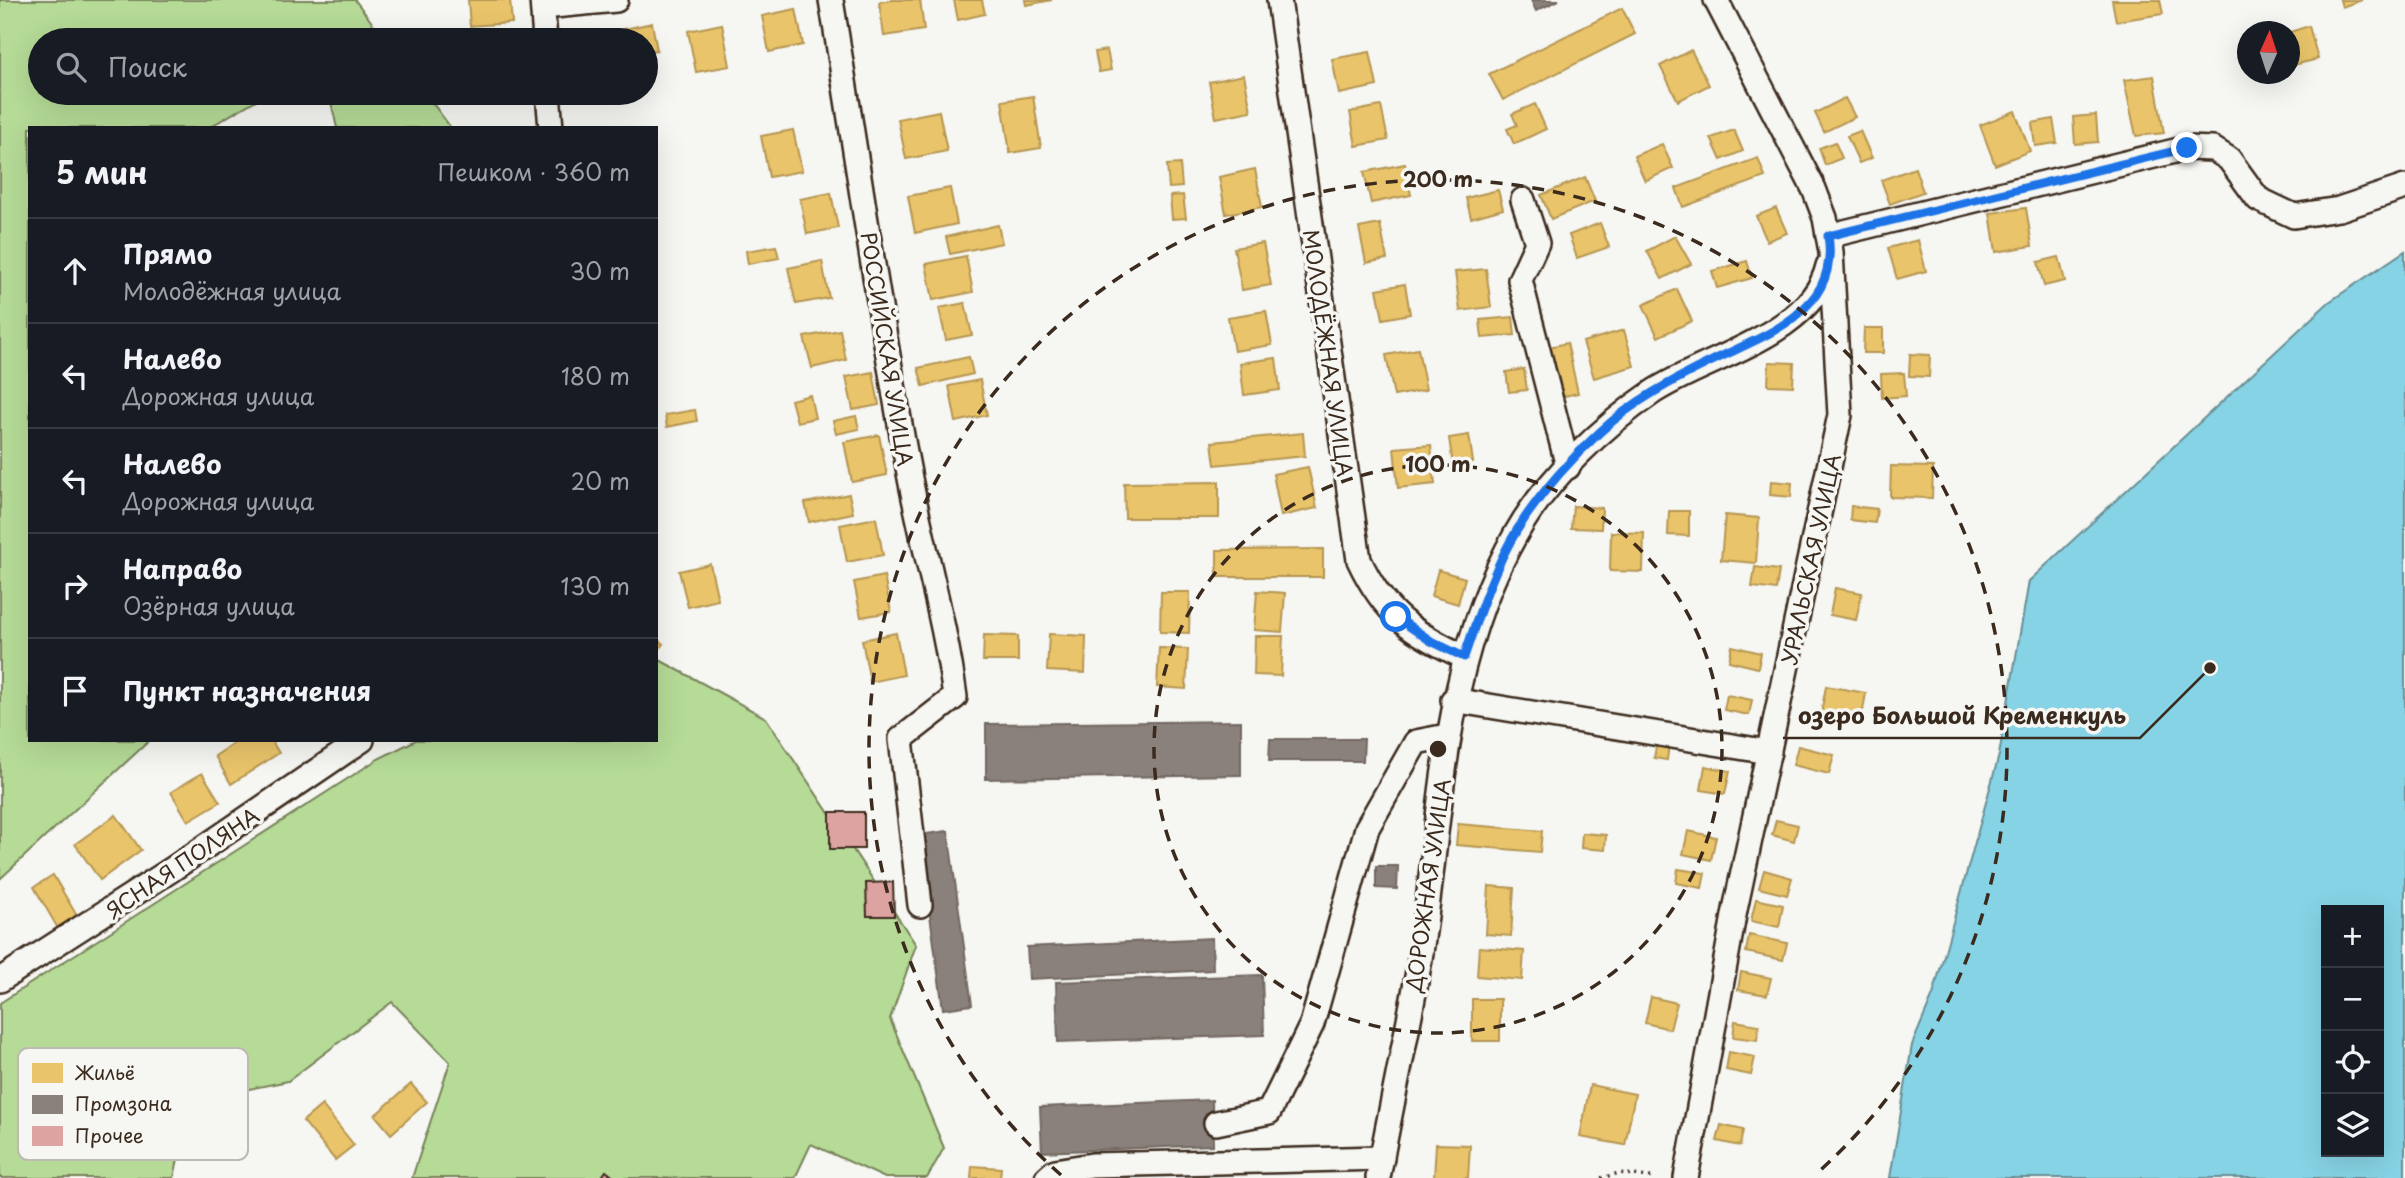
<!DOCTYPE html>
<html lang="ru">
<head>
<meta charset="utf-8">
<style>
  :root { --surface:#171b24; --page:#242831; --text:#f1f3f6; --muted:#9ea1a6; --line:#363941 }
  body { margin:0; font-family:"Playpen Sans",sans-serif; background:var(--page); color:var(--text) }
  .controls { position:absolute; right:21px; bottom:21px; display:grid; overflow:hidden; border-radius:0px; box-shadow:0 7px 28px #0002 }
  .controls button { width:63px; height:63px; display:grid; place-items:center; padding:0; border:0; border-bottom:2px solid var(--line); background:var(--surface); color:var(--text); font:35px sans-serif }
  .compass { position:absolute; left:2237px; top:21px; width:63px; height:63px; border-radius:50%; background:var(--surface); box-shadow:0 7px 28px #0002; rotate:3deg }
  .stop { position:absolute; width:21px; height:21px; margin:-16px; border:5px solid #1a73e8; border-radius:50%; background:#fff }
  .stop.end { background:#1a73e8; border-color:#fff; box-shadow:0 2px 7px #0008 }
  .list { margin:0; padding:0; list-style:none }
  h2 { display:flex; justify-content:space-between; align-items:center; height:91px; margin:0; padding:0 28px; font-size:30px }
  h2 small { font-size:23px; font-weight:400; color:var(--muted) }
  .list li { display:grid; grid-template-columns:46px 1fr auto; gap:21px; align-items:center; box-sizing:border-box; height:105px; padding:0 28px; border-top:2px solid var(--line) }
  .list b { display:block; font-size:26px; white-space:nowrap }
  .list p { margin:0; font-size:23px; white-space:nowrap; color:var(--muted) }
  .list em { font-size:23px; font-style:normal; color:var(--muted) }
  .icon { flex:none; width:38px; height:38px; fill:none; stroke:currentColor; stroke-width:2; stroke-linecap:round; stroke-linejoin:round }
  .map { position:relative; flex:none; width:2405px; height:1178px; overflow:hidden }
  .search { position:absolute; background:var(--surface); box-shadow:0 7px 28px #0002; left:28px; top:28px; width:630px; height:77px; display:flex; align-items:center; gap:18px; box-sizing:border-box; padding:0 24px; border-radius:38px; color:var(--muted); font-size:26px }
  .panel { position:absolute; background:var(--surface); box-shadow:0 7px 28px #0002; left:28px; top:126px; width:630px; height:616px; border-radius:0px }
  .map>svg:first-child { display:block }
  .green { fill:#b5db97; stroke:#78825a; stroke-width:2 }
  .water { fill:#86d3e5; stroke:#688f95; stroke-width:2; fill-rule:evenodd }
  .homes { fill:#e9c46a; stroke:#b59653; stroke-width:2 }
  .industry { fill:#8a817c; stroke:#726760; stroke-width:2 }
  .building { fill:#dda3a0; stroke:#3b2a1e; stroke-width:2 }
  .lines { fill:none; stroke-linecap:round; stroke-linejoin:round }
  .minor-casing { stroke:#3b2a1e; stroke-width:28 }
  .path { stroke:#3b2a1e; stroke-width:3.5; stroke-dasharray:2 5; stroke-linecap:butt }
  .minor { stroke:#f6f6f2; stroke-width:23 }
  .route { stroke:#1a73e8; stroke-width:9 }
  .ring { fill:none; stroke:#3b2a1e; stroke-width:3.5; stroke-dasharray:12 9 }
  .labels { text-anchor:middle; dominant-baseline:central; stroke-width:7; stroke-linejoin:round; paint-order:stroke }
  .street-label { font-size:21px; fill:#3b2a1e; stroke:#f6f6f2 }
  .key { fill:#f6f6f2; stroke:#beb9b2; stroke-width:2 }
  .key-label { font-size:19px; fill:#3b2a1e }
  .centre { fill:#3b2a1e; stroke:#f6f6f2; stroke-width:3.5 }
  .ring-label { font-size:21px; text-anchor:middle; font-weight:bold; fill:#3b2a1e; stroke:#f6f6f2; stroke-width:7; stroke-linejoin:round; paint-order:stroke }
  .leader { fill:none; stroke:#3b2a1e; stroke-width:2.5 }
  .callout-dot { fill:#3b2a1e; stroke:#f6f6f2; stroke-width:2.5 }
  .callout-label { font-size:23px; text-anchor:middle; font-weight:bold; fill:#3b2a1e; stroke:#f6f6f2; stroke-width:7; stroke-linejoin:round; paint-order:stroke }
</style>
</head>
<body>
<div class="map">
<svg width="2405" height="1178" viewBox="0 0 2405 1178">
  <rect width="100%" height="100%" fill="#f6f6f2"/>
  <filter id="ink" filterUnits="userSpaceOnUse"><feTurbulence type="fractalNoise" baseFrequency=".0143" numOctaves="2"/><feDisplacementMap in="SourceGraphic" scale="14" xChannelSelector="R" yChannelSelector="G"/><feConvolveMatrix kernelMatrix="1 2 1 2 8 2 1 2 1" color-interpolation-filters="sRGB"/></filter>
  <g filter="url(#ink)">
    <g class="green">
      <polygon points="0,0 355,0 385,40 40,40 40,93 268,93 208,128 30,128 30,740 150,740 0,879"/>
      <polygon points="329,93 425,93 451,128 337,128"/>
      <polygon points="656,658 766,718 916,945 890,1019 944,1148 927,1178 885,1178 811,1144 795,1178 412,1178 450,1062 392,1002 288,1081 190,1101 174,1178 0,1178 0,1003 378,759 416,740 656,740"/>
    </g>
    <path class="water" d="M2405,251v927h-515l22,-133 21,-50 66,-240 30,-174 300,-279zM2326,910h53v242h-53z"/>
    <g class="homes">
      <polygon points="468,0 510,0 512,23 470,26"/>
      <polygon points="892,0 920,0 924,30 884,36 879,2"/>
      <polygon points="954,0 982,0 985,14 958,20"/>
      <polygon points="1025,0 1052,0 1026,5"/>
      <polygon points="2112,0 2160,0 2163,14 2116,21"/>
      <polygon points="2340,0 2362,0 2342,7"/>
      <polygon points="1622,8 1635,34 1503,100 1489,74"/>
      <polygon points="796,9 803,45 769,52 762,16"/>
      <polygon points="652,23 657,50 646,52 646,40 622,40 620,30"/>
      <polygon points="722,24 730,66 696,72 688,31"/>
      <polygon points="2309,26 2318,59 2290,66 2290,32"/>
      <polygon points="1107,50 1111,70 1099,72 1095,52"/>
      <polygon points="1691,50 1709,85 1678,101 1660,66"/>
      <polygon points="1370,52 1377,86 1339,94 1332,59"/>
      <polygon points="1244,75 1251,111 1216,118 1209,82"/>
      <polygon points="2154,76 2164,133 2136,136 2124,80"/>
      <polygon points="1033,96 1041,148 1010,153 1002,101"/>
      <polygon points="1845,98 1855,117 1824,132 1815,113"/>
      <polygon points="1535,104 1546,129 1514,144 1507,129 1517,125 1512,114"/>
      <polygon points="1381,106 1388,140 1356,146 1350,112"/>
      <polygon points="939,111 947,151 906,159 898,119"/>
      <polygon points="2015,111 2030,151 1995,165 1980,125"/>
      <polygon points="2096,115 2098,142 2075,144 2073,117"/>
      <polygon points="2053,119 2057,143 2035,146 2032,123"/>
      <polygon points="793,130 802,171 769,177 761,136"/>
      <polygon points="1734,130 1743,151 1721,160 1711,138"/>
      <polygon points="1860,131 1872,158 1859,163 1847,136"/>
      <polygon points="1835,142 1842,158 1825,165 1819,148"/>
      <polygon points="1662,144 1673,168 1645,181 1634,156"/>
      <polygon points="1758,158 1765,177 1683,207 1676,188"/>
      <polygon points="1180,164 1182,187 1169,188 1167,165"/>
      <polygon points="1405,164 1411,195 1371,203 1364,172"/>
      <polygon points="1915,168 1923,192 1890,204 1881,180"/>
      <polygon points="1255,169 1262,207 1226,214 1219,177"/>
      <polygon points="1585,177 1595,201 1551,219 1541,195"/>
      <polygon points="950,188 957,224 915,233 908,196"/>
      <polygon points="1498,190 1503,209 1471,218 1466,198"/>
      <polygon points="831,193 838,228 807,234 800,199"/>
      <polygon points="1183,195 1186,218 1172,219 1170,196"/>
      <polygon points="1776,208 1787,233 1767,241 1756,216"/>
      <polygon points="2026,208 2032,246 1996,252 1990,213"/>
      <polygon points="1600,223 1609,247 1577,258 1569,235"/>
      <polygon points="1380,224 1387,259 1366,263 1359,228"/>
      <polygon points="998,225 1002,243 950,254 946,237"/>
      <polygon points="1675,236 1691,264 1662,279 1647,251"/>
      <polygon points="1918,240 1926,271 1897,279 1888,248"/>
      <polygon points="1263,243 1271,285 1242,290 1234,248"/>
      <polygon points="776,246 779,258 748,264 746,251"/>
      <polygon points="966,256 973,292 933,300 926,264"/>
      <polygon points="2059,257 2065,281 2044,286 2038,262"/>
      <polygon points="822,261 829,298 796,304 788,268"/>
      <polygon points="1747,261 1752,278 1717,288 1712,271"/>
      <polygon points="1486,269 1491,307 1460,311 1455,272"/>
      <polygon points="1405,284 1410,314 1383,319 1377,289"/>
      <polygon points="1677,289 1692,321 1658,337 1643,305"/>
      <polygon points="965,303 972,335 946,340 939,308"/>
      <polygon points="1266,311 1272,345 1234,351 1228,317"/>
      <polygon points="1513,317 1515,335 1482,338 1480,320"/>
      <polygon points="1864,328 1883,328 1883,353 1863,353"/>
      <polygon points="840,330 846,360 812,368 804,337"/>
      <polygon points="1624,330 1634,366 1594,378 1583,342"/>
      <polygon points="1567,343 1578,393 1560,397 1549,347"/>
      <polygon points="1418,349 1426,390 1394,396 1386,355"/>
      <polygon points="1910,354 1930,355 1929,377 1909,376"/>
      <polygon points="969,357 973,374 923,386 918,368"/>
      <polygon points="1276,358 1280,390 1244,395 1240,363"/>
      <polygon points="1769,362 1794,363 1793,386 1768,385"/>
      <polygon points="1524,369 1527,390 1509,392 1506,372"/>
      <polygon points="873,372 879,405 853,410 846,377"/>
      <polygon points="1904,373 1906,396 1882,398 1881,374"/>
      <polygon points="980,380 987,415 956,422 949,386"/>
      <polygon points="810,395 815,418 797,422 791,400"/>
      <polygon points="695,410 697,421 667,427 665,415"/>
      <polygon points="856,416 859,429 836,434 833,421"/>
      <polygon points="1303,433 1305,456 1215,465 1212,442"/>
      <polygon points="879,435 887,475 852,482 844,442"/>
      <polygon points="1469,435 1473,462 1453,465 1449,438"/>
      <polygon points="1431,445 1435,484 1398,488 1394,448"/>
      <polygon points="1891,466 1933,467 1932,498 1890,497"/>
      <polygon points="1308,467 1317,508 1281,516 1273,474"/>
      <polygon points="1771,481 1792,483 1791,497 1770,495"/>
      <polygon points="1219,482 1219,518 1125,518 1124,483"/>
      <polygon points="849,494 853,513 809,522 805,503"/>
      <polygon points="1573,506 1602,508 1601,529 1571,528"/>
      <polygon points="1851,506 1877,509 1875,523 1850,520"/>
      <polygon points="1669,511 1689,511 1689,536 1668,535"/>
      <polygon points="1725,515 1759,518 1756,563 1721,560"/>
      <polygon points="876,518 883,555 847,562 840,525"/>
      <polygon points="1611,532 1644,533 1643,572 1610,571"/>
      <polygon points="1323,549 1323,577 1217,577 1217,550"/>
      <polygon points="710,564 718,600 688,607 679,571"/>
      <polygon points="1755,567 1779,570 1776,590 1752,587"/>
      <polygon points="1438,570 1465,578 1458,604 1431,596"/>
      <polygon points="884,576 891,612 861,617 854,582"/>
      <polygon points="1835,588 1862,593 1856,620 1830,615"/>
      <polygon points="1257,591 1285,593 1282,632 1254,630"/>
      <polygon points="1161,592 1190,592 1189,633 1160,632"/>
      <polygon points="896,633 904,675 870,682 862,640"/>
      <polygon points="1049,634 1086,636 1085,673 1047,671"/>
      <polygon points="984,635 1018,636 1018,661 983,661"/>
      <polygon points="1255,636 1283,636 1281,676 1254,675"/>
      <polygon points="656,638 663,644 656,653"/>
      <polygon points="1732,646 1761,653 1758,668 1729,661"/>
      <polygon points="1159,648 1188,649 1186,689 1157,687"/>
      <polygon points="1826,686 1866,693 1861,722 1821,714"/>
      <polygon points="1727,695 1752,700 1749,715 1724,710"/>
      <polygon points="239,740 271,740 279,753 231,784 215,756"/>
      <polygon points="1657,742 1669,744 1667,760 1654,758"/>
      <polygon points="1798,746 1834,755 1829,774 1793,765"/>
      <polygon points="1705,766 1730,771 1725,794 1701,790"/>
      <polygon points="202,773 220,802 188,821 171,792"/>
      <polygon points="116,815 141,850 100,880 75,844"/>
      <polygon points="1776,820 1798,825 1794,841 1772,835"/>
      <polygon points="1458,824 1542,831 1540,852 1456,845"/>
      <polygon points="1688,831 1716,837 1711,860 1683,854"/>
      <polygon points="1582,833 1606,835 1605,850 1581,848"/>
      <polygon points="1678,869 1705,873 1702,888 1676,883"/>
      <polygon points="1764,870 1792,878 1787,895 1759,888"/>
      <polygon points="53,875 80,921 60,932 34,887"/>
      <polygon points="1489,886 1514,888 1511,936 1486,934"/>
      <polygon points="1756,899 1783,905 1779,927 1751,921"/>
      <polygon points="1749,935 1787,943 1783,960 1746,952"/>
      <polygon points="1479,947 1524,951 1522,980 1477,976"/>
      <polygon points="1741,972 1771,978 1767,995 1738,990"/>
      <polygon points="1651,997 1677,1003 1670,1029 1645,1023"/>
      <rect x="1472" y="999" width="28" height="42"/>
      <polygon points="1735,1021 1759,1025 1757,1040 1733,1037"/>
      <polygon points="1729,1052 1755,1057 1751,1075 1726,1070"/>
      <polygon points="411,1084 427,1102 391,1134 375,1115"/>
      <polygon points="1590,1085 1635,1094 1625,1145 1580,1137"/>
      <polygon points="322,1105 354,1145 335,1160 303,1121"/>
      <polygon points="1721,1125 1743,1130 1740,1146 1717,1141"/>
      <polygon points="1436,1144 1470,1145 1468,1178 1434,1178"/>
      <polygon points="972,1166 1001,1168 1000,1178 971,1178"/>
    </g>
    <g class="industry">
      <polygon points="1531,0 1559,0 1536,11"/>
      <polygon points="1241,721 1241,775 986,779 986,724"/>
      <polygon points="1270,739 1364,739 1363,761 1269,761"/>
      <polygon points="948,831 972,1005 943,1009 919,835"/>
      <polygon points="1376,866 1398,866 1397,889 1376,888"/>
      <polygon points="1212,938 1213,970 1029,979 1027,947"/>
      <polygon points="1262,975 1264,1035 1058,1042 1056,982"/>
      <polygon points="1212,1100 1213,1145 1042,1152 1040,1107"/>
    </g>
    <g class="building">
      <rect x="830" y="812" width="34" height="37"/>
      <polygon points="893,882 894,916 867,916 866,883"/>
      <polygon points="606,1171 615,1178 601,1178"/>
    </g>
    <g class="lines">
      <defs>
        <g id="minor">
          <polyline points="542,0 545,40"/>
          <path d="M831,0c26,158 48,316 78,473 14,75 36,148 46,224l-54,42 19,166"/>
          <path d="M1279,0l80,560c26,55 51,71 105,97"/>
          <polyline points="543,7 616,0"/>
          <polyline points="548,93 551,128"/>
          <polyline points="1523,200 1537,243 1520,280 1568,467"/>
          <polyline points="1828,236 2187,148 2213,149 2229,159 2258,199 2294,216 2339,209 2405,187"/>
          <polyline points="1453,700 1769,752"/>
          <polyline points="0,980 171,870 362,740"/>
          <polyline points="1216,1123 1269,1112 1312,1024 1367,828 1416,742 1447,736"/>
          <polyline points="1047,1178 1055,1171 1092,1165 1382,1158"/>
          <path d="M1378,1178c13,-73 30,-146 42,-219 23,-147 21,-295 97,-427 30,-53 86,-106 136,-140 53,-35 159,-57 175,-126"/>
          <polyline points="1686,1178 1735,910 1840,415 1831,252 1825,218 1814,189 1716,0"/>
        </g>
      </defs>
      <use href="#minor" class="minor-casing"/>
      <polyline class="path" points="1601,1178 1619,1173 1656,1178"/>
      <use href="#minor" class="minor"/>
    </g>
  </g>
  <g class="lines" filter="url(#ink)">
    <path class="route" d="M1396,617l35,24 33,16c15,-43 29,-88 53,-127 22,-35 53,-70 83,-98 32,-30 73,-52 112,-71 34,-17 73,-30 99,-60 16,-18 21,-42 17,-65l359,-88"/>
  </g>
  <g class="ring">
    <circle cx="1438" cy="749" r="284"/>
    <path d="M1061 1175A569 569 0 1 1 1815 1175"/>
  </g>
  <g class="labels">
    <g class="street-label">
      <text transform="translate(888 349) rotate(81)">РОССИЙСКАЯ УЛИЦА</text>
      <text transform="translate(1329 353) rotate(82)">МОЛОДЁЖНАЯ УЛИЦА</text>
      <text transform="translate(1810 559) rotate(-78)">УРАЛЬСКАЯ УЛИЦА</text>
      <text transform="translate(182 862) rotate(-34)">ЯСНАЯ ПОЛЯНА</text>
      <text transform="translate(1427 885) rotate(-82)">ДОРОЖНАЯ УЛИЦА</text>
    </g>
  </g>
  <rect x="18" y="1048" width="230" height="112" rx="10" class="key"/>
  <rect x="32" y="1063" width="31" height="20" fill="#e9c46a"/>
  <rect x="32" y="1095" width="31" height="19" fill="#8a817c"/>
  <rect x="32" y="1126" width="31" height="20" fill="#dda3a0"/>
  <g class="key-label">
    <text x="75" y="1080">Жильё</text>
    <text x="75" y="1111">Промзона</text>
    <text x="75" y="1143">Прочее</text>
  </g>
  <circle cx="1438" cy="749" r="10" class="centre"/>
  <g class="ring-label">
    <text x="1438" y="187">200 m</text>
    <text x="1438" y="472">100 m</text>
  </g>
  <path class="leader" d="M2210 668L2140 738H1783"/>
  <circle class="callout-dot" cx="2210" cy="668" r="7"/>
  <g class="callout-label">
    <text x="1962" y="724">озеро Большой Кременкуль</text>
  </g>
</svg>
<div class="controls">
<button>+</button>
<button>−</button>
<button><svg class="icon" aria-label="locate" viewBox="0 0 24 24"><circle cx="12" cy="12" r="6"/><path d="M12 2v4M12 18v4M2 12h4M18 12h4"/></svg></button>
<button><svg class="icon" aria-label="layers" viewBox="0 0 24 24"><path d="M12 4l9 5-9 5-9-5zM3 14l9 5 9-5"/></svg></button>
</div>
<svg class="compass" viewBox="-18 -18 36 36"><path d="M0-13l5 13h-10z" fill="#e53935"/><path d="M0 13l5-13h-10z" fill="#9ea1a6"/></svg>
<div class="stop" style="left:1396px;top:617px"></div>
<div class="stop end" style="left:2187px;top:148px"></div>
<div class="search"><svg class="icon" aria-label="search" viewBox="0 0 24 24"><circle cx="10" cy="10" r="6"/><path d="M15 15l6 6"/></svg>Поиск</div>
<section class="panel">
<h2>5 мин<small>Пешком · 360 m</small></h2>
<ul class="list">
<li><svg class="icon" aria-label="ahead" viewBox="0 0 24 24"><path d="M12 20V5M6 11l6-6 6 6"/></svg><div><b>Прямо</b><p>Молодёжная улица</p></div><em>30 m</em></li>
<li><svg class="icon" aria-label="left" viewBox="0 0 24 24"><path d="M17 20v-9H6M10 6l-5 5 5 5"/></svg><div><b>Налево</b><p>Дорожная улица</p></div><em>180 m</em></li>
<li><svg class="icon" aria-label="left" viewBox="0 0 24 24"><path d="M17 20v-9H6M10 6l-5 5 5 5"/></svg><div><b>Налево</b><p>Дорожная улица</p></div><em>20 m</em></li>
<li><svg class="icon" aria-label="right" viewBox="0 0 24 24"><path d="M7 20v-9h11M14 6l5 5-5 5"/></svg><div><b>Направо</b><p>Озёрная улица</p></div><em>130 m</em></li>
<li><svg class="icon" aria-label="arrive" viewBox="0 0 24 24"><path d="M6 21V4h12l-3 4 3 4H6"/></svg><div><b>Пункт назначения</b></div></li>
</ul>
</section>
</div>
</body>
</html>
